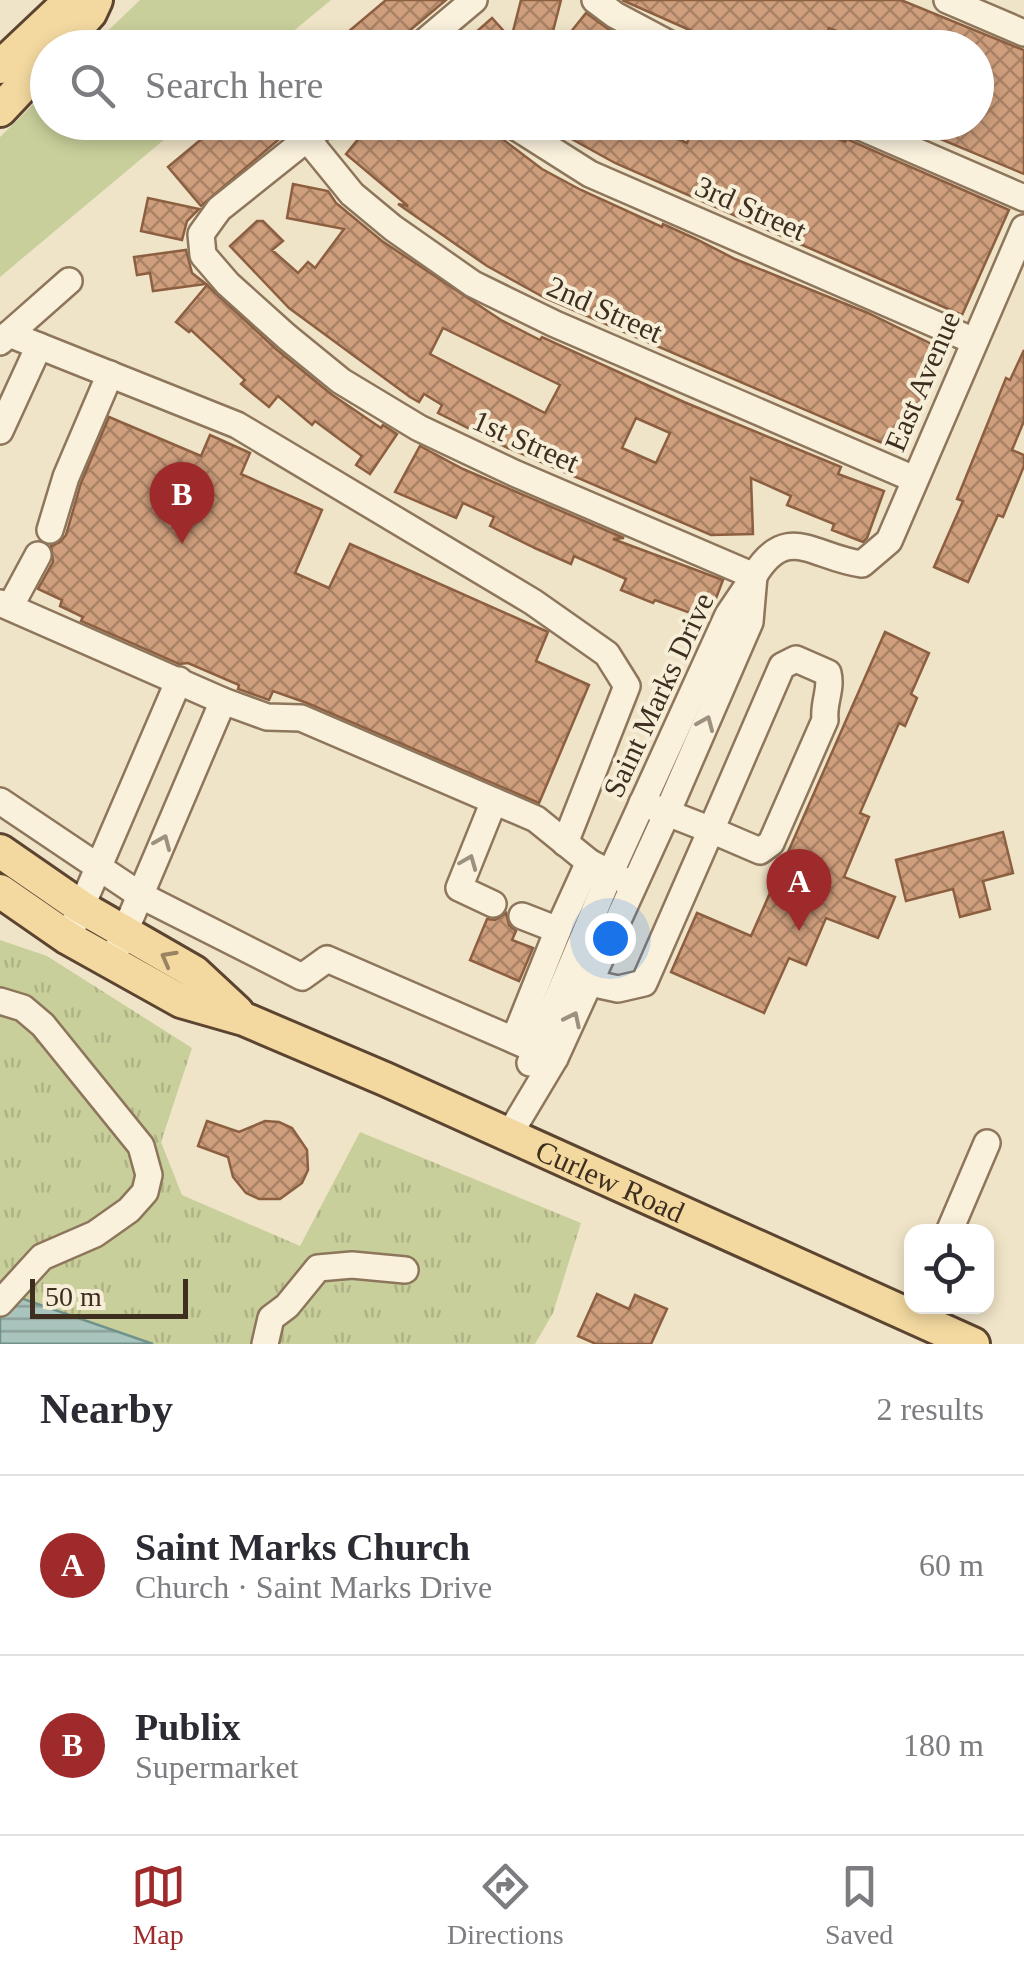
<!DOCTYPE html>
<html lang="en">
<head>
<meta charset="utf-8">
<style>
  :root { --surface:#fff; --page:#f2f2f3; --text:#2b2b33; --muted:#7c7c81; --line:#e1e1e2; --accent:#9e2a2b }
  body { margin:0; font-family:"Times New Roman",serif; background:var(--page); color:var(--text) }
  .controls { position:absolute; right:30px; bottom:30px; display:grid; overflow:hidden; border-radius:20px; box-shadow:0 5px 15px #0003 }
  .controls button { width:90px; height:90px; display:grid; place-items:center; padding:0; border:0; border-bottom:2px solid var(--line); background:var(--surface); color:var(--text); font:50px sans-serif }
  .scale { position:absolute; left:30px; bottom:25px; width:158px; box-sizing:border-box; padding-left:10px; border:5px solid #3d2e20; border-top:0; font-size:28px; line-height:35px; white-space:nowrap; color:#3d2e20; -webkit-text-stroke:8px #f7eed8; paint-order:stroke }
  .you { position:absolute; left:610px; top:938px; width:35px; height:35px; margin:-25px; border:8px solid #fff; border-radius:50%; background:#1a73e8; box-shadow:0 0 0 15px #1a73e833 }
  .badge { display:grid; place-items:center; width:65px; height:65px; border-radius:50%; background:var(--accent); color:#fff; font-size:32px; font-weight:700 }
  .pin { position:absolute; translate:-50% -82px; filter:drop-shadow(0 2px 5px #0008) }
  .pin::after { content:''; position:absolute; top:52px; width:35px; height:30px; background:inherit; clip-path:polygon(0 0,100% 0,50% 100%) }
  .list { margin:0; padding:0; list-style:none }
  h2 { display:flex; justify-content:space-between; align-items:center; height:130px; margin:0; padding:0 40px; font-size:42px }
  h2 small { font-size:32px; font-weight:400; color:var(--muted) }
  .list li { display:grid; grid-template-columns:65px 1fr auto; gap:30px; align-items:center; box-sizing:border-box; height:180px; padding:0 40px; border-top:2px solid var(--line) }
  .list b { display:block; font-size:38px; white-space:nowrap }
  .list p { margin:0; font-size:32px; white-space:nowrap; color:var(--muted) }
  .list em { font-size:32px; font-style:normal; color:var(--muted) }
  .icon { flex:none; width:55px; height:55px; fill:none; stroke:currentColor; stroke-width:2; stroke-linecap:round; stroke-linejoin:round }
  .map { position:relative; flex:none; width:1024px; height:1344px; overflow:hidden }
  .search { position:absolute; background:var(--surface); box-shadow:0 5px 15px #0003; left:30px; right:30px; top:30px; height:110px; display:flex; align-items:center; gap:25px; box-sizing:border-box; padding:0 35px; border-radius:55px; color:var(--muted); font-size:38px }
  .sheet { height:490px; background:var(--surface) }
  nav { display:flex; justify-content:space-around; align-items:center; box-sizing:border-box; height:140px; border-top:2px solid var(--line); background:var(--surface); font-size:28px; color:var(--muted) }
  nav a { display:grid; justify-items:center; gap:5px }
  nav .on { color:var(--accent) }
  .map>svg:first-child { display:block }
  .grass { fill:url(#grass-tufts) }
  .green { fill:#c9cf9b }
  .water { fill:url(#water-rules); stroke:#6f938a; stroke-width:2.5 }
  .building { fill:url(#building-cross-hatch); stroke:#8d5f41; stroke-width:2.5; fill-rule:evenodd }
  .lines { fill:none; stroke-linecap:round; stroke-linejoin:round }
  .minor-casing { stroke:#8d765c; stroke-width:30 }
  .major-casing { stroke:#5b4430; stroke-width:38 }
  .minor { stroke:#faf1dc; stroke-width:25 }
  .major { stroke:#f3d9a0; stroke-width:32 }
  .oneway { stroke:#9c907e }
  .oneway2 { stroke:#988460 }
  .labels { text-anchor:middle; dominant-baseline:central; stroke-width:8; stroke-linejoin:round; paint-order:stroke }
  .street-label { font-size:30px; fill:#3d2e20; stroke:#f7eed8 }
</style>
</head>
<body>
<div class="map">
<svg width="1024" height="1344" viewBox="0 0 1024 1344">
  <defs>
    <pattern id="grass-tufts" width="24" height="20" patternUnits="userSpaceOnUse" patternTransform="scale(2.5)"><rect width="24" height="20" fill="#c9cf9b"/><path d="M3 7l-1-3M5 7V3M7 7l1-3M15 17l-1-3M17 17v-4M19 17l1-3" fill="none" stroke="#aeb285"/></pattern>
    <pattern id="water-rules" width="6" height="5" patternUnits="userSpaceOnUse" patternTransform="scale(2.5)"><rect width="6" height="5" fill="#a9c4bc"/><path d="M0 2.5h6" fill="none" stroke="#8ba098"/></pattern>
    <pattern id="building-cross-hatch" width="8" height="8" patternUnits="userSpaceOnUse" patternTransform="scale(2.5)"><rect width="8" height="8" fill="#cf9f7d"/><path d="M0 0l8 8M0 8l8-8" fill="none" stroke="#a98266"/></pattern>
  </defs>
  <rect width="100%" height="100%" fill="#f0e4c8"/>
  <polygon class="grass" points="0,940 47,956 192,1048 161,1142 182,1195 300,1246 360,1132 581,1223 553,1313 535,1344 0,1344"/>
  <g class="green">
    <polygon points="140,0 331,0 274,47 91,47"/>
    <polygon points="47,91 48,122 184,123 0,277 0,137"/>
  </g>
  <polygon class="water" points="0,1291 153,1344 0,1344"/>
  <g class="building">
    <polygon points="386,0 446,0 389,48 329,48"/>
    <polygon points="521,0 561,0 551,39 529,34 516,45 518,48 458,48 492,18 511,39"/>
    <polygon points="622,0 901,0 1021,49 1024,50 1024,174 900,122 976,122 976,48 882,48 829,28 821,48 717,48 719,43"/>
    <polygon points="586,13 611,31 631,48 558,48"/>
    <polygon points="222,122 299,122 201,206 168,167"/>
    <polygon points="372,122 378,122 398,139 402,122 480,122 542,169 581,190 662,227 663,224 696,239 735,259 868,313 944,350 901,451 545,298 487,266 398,204 408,206 346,154"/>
    <polygon points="541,122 628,122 660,138 663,132 687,143 696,122 802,122 845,142 847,139 1009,210 962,315 615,163"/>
    <path d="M293,184l35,7 8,12 46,38 119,79 39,20 2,-3 142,65 157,65 -3,7 46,17 -17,47 -4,4 -31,-12 2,-6 -47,-19 4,-9 -40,-18 2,56 -42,1 -203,-87 -70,-35 4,-8 -18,-11 -5,8 -9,-5 -121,-89 -59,-62 27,-25h6l20,20 -11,9 26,23 10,-11 7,6 29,-39 -57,-11zM443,328l117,57 -15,28 -115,-59zM636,418l34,15 -14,30 -34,-15z"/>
    <polygon points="148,198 199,209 187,221 182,240 141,231"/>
    <polygon points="186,250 192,273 206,284 153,291 150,273 137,275 134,257"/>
    <polygon points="207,285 276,349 331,394 381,428 383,425 397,434 370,474 356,465 362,456 315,421 312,425 278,396 269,407 241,384 245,380 191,330 189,332 176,322"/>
    <polygon points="1024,350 1024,421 1012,450 1024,455 1024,466 1003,517 998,515 968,582 934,567 963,501 957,499 1006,378 1010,380"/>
    <polygon points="109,417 201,456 210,435 250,453 241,474 322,510 295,573 329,588 350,544 548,632 536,661 589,685 539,803 307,703 273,691 269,700 238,689 239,685 188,663 179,664 81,621 83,617 60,606 62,600 38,589 53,562 51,546 60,542 66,535 81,483"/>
    <polygon points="420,446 463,469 624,538 613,539 723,580 713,606 698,600 693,614 655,600 653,603 621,590 626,579 574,556 571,564 537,549 490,526 494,517 463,503 456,518 395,492"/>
    <polygon points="885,632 929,653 911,694 917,698 905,726 899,723 860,813 869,817 844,877 895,897 878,938 826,918 806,965 789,958 764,1013 671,972 697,913 751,936"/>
    <polygon points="1003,832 1013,873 983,881 990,909 960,917 953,889 906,901 896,860"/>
    <polygon points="506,913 509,925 516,931 512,940 533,948 519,981 470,960 487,919 495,920"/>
    <polygon points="207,1121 239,1132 265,1121 279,1122 292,1128 307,1150 308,1170 302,1183 280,1199 259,1199 246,1193 233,1177 228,1157 198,1146"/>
    <polygon points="597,1294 629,1309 635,1295 667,1309 651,1344 596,1344 578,1336"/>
  </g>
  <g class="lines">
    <defs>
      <g id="minor">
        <polyline points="595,0 615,15 677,48"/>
        <polyline points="947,0 1024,33"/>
        <polyline points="417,48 474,0"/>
        <path d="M328,122l-109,87 -18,25 2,21 25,29 59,53 54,44 78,47 95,45 240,103c33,-55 60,-18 108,-12l27,-23 135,-313"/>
        <polyline points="508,122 590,174 974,341"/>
        <polyline points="849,122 1024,198"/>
        <polyline points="308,140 352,194 393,228 473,284 555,324 914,479"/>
        <polyline points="9,334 237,425 533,602 607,654 627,686 565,843"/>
        <polyline points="0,342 69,281"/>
        <polyline points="0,431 39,346"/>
        <polyline points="50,530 66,477 110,374"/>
        <polyline points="0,603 223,701 267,717 301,718 536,819 589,862 633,885"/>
        <polyline points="10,607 38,555"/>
        <polyline points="0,801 140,895 302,977 327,959 555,1058"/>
        <polyline points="493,904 459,888 494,801"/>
        <polyline points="522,916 558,930 589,862"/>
        <polyline points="74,924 179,680"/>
        <polyline points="119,945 223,701"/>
        <path d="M590,983l28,6 26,-6 67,-153 49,21 11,-8 54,-123c-2,-18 7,-30 3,-47l-32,-14 -14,7 -71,164 -69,-27"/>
        <polyline points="0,1001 23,1008 43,1025 141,1146 149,1175 145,1192 129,1210 95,1234 42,1257 0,1303"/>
        <polyline points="514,1040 558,930"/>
        <polyline points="530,1063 610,874 728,615 753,578"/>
        <polyline points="509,1135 555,1058 667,813 750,622 754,576"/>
        <polyline points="949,1232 987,1143"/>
        <polyline points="265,1344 271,1318 287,1306 318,1268 352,1265 405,1270"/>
      </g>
      <g id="major">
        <polyline points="58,48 90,13 96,0"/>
        <polyline points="0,67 71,0"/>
        <polyline points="0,110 48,59"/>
        <polyline points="0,851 81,907 194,972 237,1012"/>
        <path id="s1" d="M0,891l68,47 113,63 63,18 141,60 588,265"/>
      </g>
    </defs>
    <use href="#minor" class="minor-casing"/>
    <use href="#major" class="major-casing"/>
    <use href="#minor" class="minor"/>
    <use href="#major" class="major"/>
  </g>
  <defs><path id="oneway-chevron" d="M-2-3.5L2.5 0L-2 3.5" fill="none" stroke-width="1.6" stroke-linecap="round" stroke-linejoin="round" transform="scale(2.5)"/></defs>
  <g class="oneway">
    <use href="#oneway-chevron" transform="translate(706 723) rotate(-67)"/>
    <use href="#oneway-chevron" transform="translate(163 842) rotate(-67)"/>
    <use href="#oneway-chevron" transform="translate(469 862) rotate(-68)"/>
    <use href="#oneway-chevron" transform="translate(573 1019) rotate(-64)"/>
  </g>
  <use class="oneway2" href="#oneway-chevron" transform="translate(168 958) rotate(-151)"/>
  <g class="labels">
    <g class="street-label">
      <text transform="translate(751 208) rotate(24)">3rd Street</text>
      <text transform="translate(605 309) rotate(24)">2nd Street</text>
      <text transform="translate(922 381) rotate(-67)">East Avenue</text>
      <text transform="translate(526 441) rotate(24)">1st Street</text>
      <text transform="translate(658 695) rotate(-65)">Saint Marks Drive</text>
      <text stroke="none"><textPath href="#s1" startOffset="678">Curlew Road</textPath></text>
    </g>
  </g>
</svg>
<div class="controls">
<button><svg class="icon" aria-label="locate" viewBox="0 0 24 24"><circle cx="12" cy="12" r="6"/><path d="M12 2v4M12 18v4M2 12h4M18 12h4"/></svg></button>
</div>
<div class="scale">50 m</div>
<div class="you"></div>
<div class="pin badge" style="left:799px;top:931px">A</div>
<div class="pin badge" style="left:182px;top:544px">B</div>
<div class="search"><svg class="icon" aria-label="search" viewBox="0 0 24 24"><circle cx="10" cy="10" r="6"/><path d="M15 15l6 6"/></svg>Search here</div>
</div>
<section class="sheet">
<h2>Nearby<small>2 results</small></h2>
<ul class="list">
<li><span class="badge">A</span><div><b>Saint Marks Church</b><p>Church · Saint Marks Drive</p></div><em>60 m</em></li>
<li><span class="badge">B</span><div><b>Publix</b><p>Supermarket</p></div><em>180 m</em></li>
</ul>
</section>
<nav>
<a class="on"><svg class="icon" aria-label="map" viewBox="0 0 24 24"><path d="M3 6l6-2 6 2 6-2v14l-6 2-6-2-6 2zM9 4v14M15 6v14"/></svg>Map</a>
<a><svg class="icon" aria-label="directions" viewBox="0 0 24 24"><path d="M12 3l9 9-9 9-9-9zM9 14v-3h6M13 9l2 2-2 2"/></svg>Directions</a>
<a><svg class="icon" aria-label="saved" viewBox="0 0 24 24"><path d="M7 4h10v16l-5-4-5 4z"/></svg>Saved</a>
</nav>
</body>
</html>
